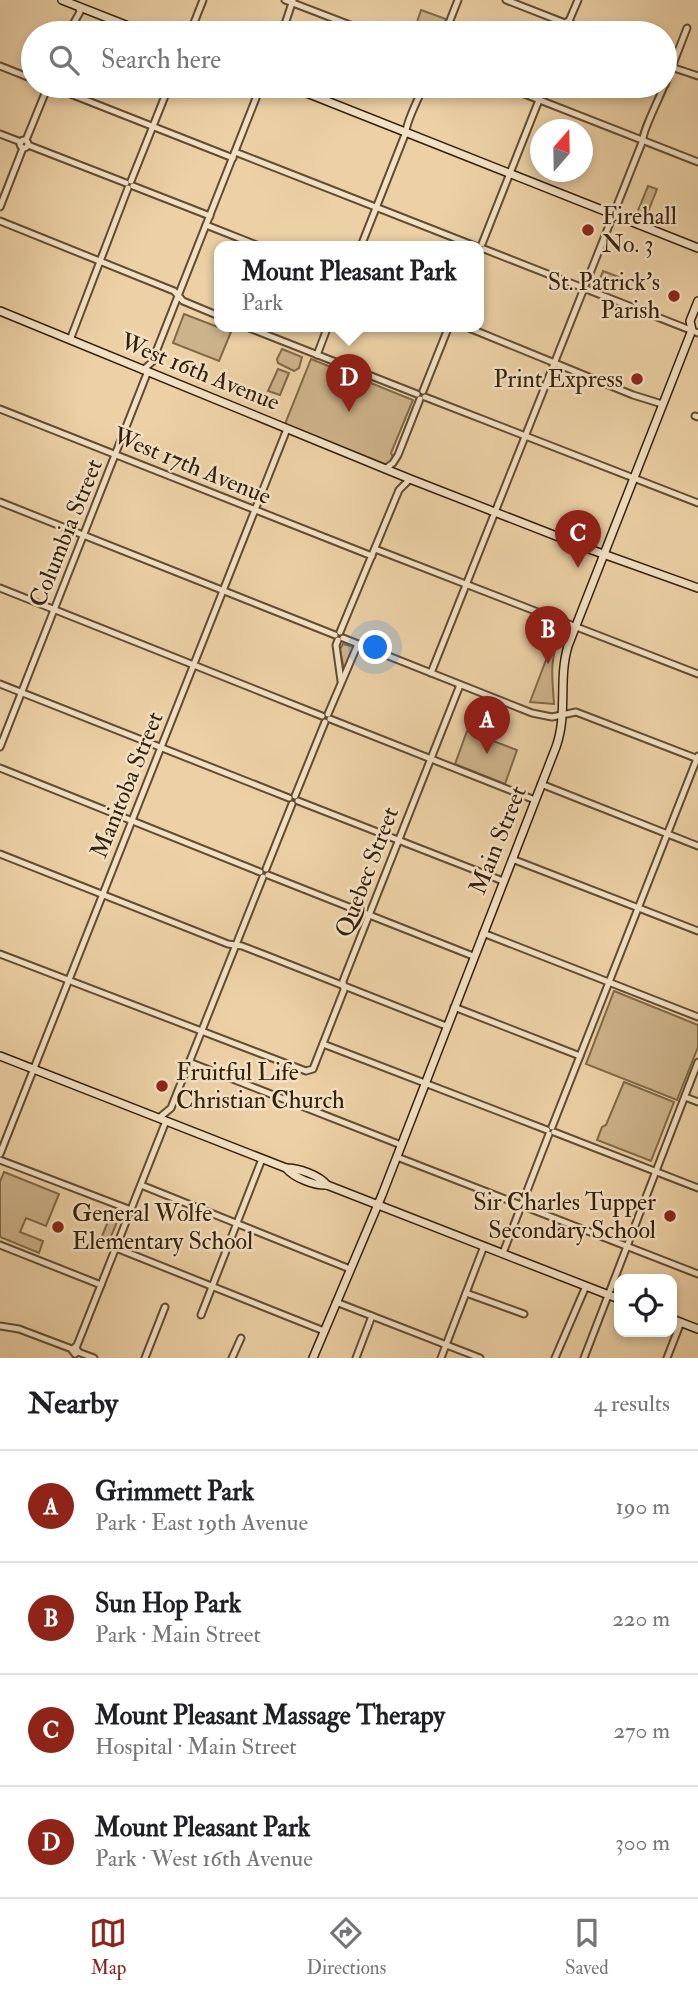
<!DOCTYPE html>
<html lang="en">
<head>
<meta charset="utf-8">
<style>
  :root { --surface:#fff; --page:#f6f6f6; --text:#202124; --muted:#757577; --line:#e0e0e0; --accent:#8f2418 }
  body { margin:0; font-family:"IM FELL Double Pica",serif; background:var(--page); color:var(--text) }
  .controls { position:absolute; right:21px; bottom:21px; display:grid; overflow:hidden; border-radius:14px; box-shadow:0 4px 10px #0003 }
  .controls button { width:63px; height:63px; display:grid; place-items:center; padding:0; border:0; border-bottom:2px solid var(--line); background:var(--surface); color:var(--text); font:35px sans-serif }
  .compass { position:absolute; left:530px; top:119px; width:63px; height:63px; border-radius:50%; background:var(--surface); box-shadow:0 4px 10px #0003; rotate:20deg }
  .you { position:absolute; left:376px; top:648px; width:24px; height:24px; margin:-18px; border:5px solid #fff; border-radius:50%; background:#1a73e8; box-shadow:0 0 0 10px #1a73e833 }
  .badge { display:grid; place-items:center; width:46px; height:46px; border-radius:50%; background:var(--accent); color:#fff; font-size:23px; font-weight:700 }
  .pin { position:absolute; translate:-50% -58px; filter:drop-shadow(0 2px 4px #0008) }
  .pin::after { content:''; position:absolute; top:37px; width:24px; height:21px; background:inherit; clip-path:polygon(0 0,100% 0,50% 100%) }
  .popup { position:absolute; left:214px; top:241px; width:270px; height:91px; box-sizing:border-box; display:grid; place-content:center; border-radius:14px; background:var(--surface); filter:drop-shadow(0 2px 5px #0005); font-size:23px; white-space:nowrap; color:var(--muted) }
  .popup b { font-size:26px; color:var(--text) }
  .popup::after { content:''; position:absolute; left:50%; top:100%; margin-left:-14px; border:14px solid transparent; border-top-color:var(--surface) }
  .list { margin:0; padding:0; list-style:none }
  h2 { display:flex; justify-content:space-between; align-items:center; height:91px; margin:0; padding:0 28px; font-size:30px }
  h2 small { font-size:23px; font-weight:400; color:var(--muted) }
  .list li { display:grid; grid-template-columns:46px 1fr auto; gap:21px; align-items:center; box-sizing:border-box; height:112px; padding:0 28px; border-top:2px solid var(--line) }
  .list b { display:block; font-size:26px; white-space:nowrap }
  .list p { margin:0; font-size:23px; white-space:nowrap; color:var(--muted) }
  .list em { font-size:23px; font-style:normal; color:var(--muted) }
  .icon { flex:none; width:38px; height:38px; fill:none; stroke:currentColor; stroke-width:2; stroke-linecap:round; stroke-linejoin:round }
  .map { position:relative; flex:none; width:698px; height:1358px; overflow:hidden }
  .search { position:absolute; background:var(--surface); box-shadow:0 4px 10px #0003; left:21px; right:21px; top:21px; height:77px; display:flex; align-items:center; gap:18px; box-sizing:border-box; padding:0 24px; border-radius:38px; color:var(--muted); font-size:26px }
  .sheet { height:539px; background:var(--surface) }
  nav { display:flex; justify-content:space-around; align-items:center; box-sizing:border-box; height:98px; border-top:2px solid var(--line); background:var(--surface); font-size:19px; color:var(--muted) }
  nav a { display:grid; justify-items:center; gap:4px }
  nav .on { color:var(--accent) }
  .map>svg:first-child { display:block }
  .green { fill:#cdb38b; stroke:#806a4a; stroke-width:2 }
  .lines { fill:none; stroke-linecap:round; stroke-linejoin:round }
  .street-casing { stroke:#614c31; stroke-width:9 }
  .secondary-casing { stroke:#33200a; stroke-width:10 }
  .street { stroke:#f3e1c5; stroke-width:5 }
  .secondary { stroke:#f3e1c5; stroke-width:7 }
  .poi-dot { fill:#8f2418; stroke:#f3e1c5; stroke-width:2.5 }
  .labels { text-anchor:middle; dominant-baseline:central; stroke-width:5; stroke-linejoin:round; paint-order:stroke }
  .poi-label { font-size:24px; fill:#33200a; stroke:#f3e1c5; text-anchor:start }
  .street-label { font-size:24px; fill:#33200a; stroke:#f3e1c5 }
</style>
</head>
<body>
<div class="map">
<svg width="698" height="1358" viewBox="0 0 698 1358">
  <rect width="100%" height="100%" fill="#ecd1a6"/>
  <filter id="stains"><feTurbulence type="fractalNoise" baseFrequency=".00286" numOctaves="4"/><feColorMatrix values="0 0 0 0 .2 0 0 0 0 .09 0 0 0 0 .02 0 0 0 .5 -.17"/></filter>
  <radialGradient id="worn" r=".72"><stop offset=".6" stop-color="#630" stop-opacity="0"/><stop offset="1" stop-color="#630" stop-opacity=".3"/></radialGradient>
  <g class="green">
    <polygon points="421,10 446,19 440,33 416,25"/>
    <polygon points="648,186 657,189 646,217 637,213"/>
    <polygon points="603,271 619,277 614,290 598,284"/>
    <polygon points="184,314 231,332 219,361 173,343"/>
    <polygon points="282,349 302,357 299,368 294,371 278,363 277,359"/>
    <polygon points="311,359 413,400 391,453 393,457 391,463 387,465 285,424"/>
    <polygon points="278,369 289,373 280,395 268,391"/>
    <path d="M557,631l4,1c-12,31 -9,40 -7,72l-24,-2z"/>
    <polygon points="343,644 354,647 344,671 340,649"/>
    <polygon points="467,731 517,750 505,784 455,764"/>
    <polygon points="614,991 698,1025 698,1047 677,1100 586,1064"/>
    <polygon points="624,1082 674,1102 651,1161 597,1140 602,1127 606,1125"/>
    <polygon points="4,1172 59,1194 46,1226 26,1218 20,1232 43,1241 39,1253 0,1237 0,1182"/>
    <polygon points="111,1214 119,1217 108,1244 100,1241"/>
  </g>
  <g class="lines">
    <defs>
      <g id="street">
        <polyline points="285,0 371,33"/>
        <polyline points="506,0 565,23"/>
        <polyline points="569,21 578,0"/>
        <circle cx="568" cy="25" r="3.5"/>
        <polyline points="571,26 590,33"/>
        <polyline points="68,33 80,12 78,6"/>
        <polyline points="190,33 203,0"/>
        <polyline points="282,33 293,0"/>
        <polyline points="445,33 458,0"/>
        <polyline points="665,65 698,76"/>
        <polyline points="0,66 33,79"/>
        <polyline points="665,85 687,28"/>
        <polyline points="50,86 233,158"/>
        <polyline points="504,86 698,162"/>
        <polyline points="0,134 21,142"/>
        <polyline points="26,140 48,86"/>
        <circle cx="24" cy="144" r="4"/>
        <polyline points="28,145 126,183"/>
        <polyline points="235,152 475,246"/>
        <polyline points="131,181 169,86"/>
        <polyline points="133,186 210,216"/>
        <polyline points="0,207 23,148"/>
        <polyline points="0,221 174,291 183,301 219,316"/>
        <polyline points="206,225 259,246"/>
        <polyline points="482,244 539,100"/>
        <path d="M361,246l45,-114c0,-10 13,-35 18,-46"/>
        <polyline points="484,249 698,333"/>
        <polyline points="244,326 417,394"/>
        <polyline points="464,326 633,395 662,404"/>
        <polyline points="70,340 128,188"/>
        <polyline points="317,355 328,326"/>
        <polyline points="143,370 152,362 258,93 263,86"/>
        <polyline points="423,391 449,326"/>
        <polyline points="425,397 698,503"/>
        <polyline points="0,409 372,556"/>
        <polyline points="695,416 698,417"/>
        <polyline points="385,469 393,463 398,455 420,399"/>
        <polyline points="0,502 335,635"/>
        <polyline points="375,549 698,674"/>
        <polyline points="0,588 322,716"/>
        <polyline points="340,632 399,490 410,479"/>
        <polyline points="343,638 532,713 552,717 576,712 698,759"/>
        <polyline points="338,640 336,645 341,681"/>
        <path d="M431,673l212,-533c-1,-8 17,-43 21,-54"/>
        <polyline points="0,684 289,798"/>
        <polyline points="328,714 358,644"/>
        <polyline points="330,719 535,800"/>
        <polyline points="0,747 148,371"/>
        <polyline points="0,768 260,872"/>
        <polyline points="541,784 698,846"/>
        <polyline points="295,796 325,722"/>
        <polyline points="298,801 503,881"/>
        <polyline points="0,854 228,944 242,946 268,956 446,1026"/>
        <polyline points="512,859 698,931"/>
        <polyline points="266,869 292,804"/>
        <polyline points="268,875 473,956"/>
        <polyline points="483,933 698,1017"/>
        <polyline points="0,954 306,1071 313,1069 344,990 343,981 460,685"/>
        <polyline points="454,1007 580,1056"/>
        <polyline points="323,1044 547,1130"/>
        <polyline points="189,1062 401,1145"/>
        <polyline points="685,1097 698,1102"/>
        <polyline points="159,1118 171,1108 263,877"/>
        <polyline points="552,1127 698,756"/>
        <polyline points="554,1132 698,1188"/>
        <polyline points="0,1154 287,429"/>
        <polyline points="397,1157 698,1274"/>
        <polyline points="0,1160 131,1210"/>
        <polyline points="141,1185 350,1269"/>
        <polyline points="0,1245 101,1285"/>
        <polyline points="116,1248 324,1331"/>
        <polyline points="503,1253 549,1134"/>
        <polyline points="466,1293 524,1314"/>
        <polyline points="336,1302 480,1358"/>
        <polyline points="201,1315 262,1159"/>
        <polyline points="0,1326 19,1329 72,1349"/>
        <polygon points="75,1347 78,1351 75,1354 72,1350"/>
        <polyline points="76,1348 166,1121"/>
        <polyline points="78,1352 94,1358"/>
        <polyline points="145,1358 165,1307"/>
        <polyline points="232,1358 241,1338"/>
        <polyline points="356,1358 372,1316"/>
        <polyline points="441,1358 484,1246"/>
        <polyline points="555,1358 586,1286"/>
        <polyline points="584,1358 698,1062"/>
        <polyline points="667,1358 681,1322"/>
      </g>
      <g id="secondary">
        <polyline points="62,0 146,33"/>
        <polyline points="289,86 698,248"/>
        <polyline points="0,311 410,479 592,550 698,588"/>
        <path d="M0,1056l286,112c12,0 33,7 41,17"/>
        <path d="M286,1168c8,10 29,18 41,17l292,114"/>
        <polyline points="672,1319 698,1329"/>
        <path d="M313,1358l69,-163 174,-448c12,-33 2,-68 12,-101l124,-316 -2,-9 8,-20"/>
      </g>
    </defs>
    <use href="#street" class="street-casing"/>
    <use href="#secondary" class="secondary-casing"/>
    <use href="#street" class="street"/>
    <use href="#secondary" class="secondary"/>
  </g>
  <g class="poi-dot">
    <circle cx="588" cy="230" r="7"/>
    <circle cx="674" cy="296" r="7"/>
    <circle cx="637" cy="379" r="7"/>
    <circle cx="162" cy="1086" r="7"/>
    <circle cx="670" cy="1216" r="7"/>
    <circle cx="58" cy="1227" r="7"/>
  </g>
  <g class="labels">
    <g class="poi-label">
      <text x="602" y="216">Firehall<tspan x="602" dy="28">No. 3</tspan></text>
      <text x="660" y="282" text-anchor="end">St. Patrick's<tspan x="660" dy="28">Parish</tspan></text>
      <text x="623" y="379" text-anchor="end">Print Express</text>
      <text x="176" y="1072">Fruitful Life<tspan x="176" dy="28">Christian Church</tspan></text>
      <text x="656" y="1202" text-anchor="end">Sir Charles Tupper<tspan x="656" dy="28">Secondary School</tspan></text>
      <text x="72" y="1213">General Wolfe<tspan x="72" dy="28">Elementary School</tspan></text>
    </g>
    <g class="street-label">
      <text transform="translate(200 372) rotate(22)">West 16th Avenue</text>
      <text transform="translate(192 466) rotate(22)">West 17th Avenue</text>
      <text transform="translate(66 533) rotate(-68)">Columbia Street</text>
      <text transform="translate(127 785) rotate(-68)">Manitoba Street</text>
      <text transform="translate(498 840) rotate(-68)">Main Street</text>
      <text transform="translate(367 872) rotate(-69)">Quebec Street</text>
    </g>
  </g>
  <rect width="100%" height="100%" filter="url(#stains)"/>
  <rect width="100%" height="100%" fill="url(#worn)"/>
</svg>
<div class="controls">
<button><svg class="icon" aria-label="locate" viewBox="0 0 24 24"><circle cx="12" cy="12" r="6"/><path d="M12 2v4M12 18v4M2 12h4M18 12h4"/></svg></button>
</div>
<svg class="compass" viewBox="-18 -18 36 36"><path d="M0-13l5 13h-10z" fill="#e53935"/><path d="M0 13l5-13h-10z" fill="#757577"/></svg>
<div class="you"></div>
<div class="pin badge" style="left:487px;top:754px">A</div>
<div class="pin badge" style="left:548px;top:664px">B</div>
<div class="pin badge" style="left:578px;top:568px">C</div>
<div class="pin badge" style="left:349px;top:412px">D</div>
<div class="popup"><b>Mount Pleasant Park</b>Park</div>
<div class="search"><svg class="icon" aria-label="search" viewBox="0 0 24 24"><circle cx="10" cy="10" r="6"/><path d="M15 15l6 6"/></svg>Search here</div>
</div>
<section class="sheet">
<h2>Nearby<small>4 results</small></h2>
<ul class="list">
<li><span class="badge">A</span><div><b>Grimmett Park</b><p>Park · East 19th Avenue</p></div><em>190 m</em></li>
<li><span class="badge">B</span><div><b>Sun Hop Park</b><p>Park · Main Street</p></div><em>220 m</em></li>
<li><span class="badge">C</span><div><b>Mount Pleasant Massage Therapy</b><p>Hospital · Main Street</p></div><em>270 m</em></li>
<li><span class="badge">D</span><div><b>Mount Pleasant Park</b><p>Park · West 16th Avenue</p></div><em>300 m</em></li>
</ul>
</section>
<nav>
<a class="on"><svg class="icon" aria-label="map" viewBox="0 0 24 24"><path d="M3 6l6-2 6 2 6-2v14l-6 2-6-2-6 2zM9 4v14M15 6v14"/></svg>Map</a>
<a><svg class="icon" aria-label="directions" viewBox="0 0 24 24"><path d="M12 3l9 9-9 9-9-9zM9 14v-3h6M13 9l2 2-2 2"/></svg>Directions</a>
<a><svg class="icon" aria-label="saved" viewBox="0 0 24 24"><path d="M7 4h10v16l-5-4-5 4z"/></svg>Saved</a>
</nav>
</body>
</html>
